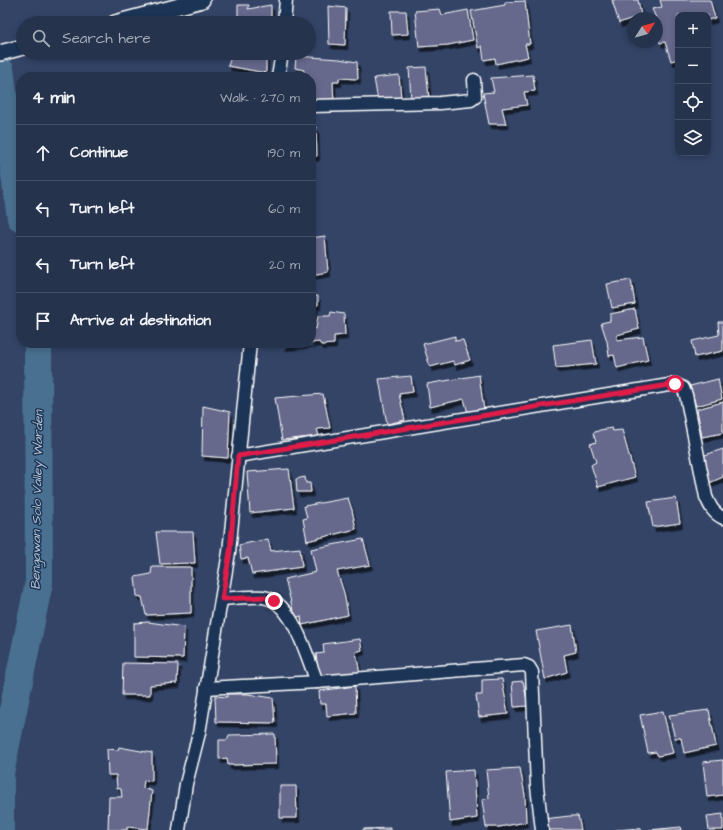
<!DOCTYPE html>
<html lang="en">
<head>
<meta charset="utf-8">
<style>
  :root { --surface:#26334d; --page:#323f57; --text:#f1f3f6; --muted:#a4aab6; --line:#424e65 }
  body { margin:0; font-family:"Architects Daughter",sans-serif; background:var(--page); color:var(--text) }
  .controls { position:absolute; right:12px; top:12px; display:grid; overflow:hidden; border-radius:8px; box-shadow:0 2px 6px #0003 }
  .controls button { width:36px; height:36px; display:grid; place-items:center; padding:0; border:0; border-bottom:1px solid var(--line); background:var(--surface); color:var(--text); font:20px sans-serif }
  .compass { position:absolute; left:627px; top:12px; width:36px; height:36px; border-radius:50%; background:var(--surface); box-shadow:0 2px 6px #0003; rotate:53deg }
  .stop { position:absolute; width:12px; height:12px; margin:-9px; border:3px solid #e11d48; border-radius:50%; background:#fff }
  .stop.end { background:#e11d48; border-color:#fff; box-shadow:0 1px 4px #0008 }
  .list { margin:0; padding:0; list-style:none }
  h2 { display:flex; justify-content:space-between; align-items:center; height:52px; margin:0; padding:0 16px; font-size:17px }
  h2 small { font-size:13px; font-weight:400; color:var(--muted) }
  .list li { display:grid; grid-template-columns:26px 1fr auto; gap:12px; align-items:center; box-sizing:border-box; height:56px; padding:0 16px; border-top:1px solid var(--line) }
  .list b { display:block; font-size:15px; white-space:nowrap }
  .list em { font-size:13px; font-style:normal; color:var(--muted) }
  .icon { flex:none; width:22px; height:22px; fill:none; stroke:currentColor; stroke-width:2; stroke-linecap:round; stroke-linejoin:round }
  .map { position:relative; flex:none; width:723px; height:830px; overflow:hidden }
  .search { position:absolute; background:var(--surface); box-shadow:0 2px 6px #0003; left:16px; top:16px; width:300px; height:44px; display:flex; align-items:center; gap:10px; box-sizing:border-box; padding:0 14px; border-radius:22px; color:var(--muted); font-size:15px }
  .panel { position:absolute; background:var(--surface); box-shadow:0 2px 6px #0003; left:16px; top:72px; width:300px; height:276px; border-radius:16px }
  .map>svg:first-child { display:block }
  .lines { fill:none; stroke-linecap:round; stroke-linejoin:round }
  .river { stroke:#486f90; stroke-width:28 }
  .building { fill:#66678c; stroke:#fff; filter:url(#shadow) }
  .minor-casing { stroke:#fff; stroke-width:15 }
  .tertiary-casing { stroke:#fff; stroke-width:18 }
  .minor { stroke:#1d3557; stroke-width:12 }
  .tertiary { stroke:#1d3557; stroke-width:15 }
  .route { stroke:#e11d48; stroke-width:5 }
  .labels { text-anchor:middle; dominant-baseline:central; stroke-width:3; stroke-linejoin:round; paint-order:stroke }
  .water-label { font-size:13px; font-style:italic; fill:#b6c5d3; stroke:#1d3557 }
</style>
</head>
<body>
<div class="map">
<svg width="723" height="830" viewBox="0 0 723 830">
  <defs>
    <filter id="shadow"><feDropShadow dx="2.5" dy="4.5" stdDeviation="0" flood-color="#0009"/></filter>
  </defs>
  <rect width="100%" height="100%" fill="#334467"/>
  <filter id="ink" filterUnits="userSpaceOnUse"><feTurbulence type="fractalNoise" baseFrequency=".025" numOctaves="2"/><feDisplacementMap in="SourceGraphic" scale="8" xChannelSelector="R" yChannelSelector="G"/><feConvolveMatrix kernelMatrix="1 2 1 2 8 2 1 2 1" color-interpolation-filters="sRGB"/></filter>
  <g filter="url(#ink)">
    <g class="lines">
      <g class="river">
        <polyline points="0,70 21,218"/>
        <polyline points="0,774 39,582 38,343"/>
        <polyline points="0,780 0,830"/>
      </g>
    </g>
    <g class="building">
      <polygon points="612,0 638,0 641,15 619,23"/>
      <polygon points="660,0 710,0 715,18 708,20 708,15 678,15 678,59 671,61 665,42 660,43 657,33 657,27 659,27 657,18 656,18 652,9 662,7"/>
      <polygon points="525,1 530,44 525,44 528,57 496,64 495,58 484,60 482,46 478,48 471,11 505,5 505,2"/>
      <polygon points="238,5 249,5 248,9 271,5 271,23 238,23"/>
      <polygon points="328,6 346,8 345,45 329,44"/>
      <polygon points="440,9 442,15 468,10 473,40 448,45 419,47 415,11"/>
      <polygon points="391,11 406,11 408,34 392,35"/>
      <polygon points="232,53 266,56 266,73 228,66"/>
      <polygon points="296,56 339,59 357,62 358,79 339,78 339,82 333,82 334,105 311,104 311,77 303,77 304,70 295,68"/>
      <polygon points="426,67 429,99 411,99 409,68"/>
      <polygon points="399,75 401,98 378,101 374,78"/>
      <polygon points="533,75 535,91 524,92 527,105 502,108 506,124 489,124 483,93 494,92 491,78"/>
      <polygon points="316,127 317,156 311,157 311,128"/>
      <polygon points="325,236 328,272 311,275 311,238"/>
      <polygon points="631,280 635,304 612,308 607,284"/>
      <polygon points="311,296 318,296 318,305 315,305 315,315 311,315"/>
      <polygon points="635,309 639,329 617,335 617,340 643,337 648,360 617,368 614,355 609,356 607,341 601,323 610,321 610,314"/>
      <polygon points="331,312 344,314 345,335 334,336 334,344 321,345 319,342 311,343 311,328 316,329 318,316 330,316"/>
      <polygon points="718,322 723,322 723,351 695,357 692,341 719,335"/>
      <polygon points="455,336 455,341 463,340 470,360 455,365 453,361 430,367 423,344"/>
      <polygon points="592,340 596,364 556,368 553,345"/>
      <polygon points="284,343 310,343 284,346"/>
      <polygon points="479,375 484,410 468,413 464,399 430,407 427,384"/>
      <polygon points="411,376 413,392 399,394 405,420 387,424 379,379"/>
      <polygon points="718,379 722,399 696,406 690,386"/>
      <polygon points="323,394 330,428 317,429 319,436 282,440 275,398"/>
      <polygon points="723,402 723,433 702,437 697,409"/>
      <polygon points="203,406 230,412 228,458 202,456"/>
      <polygon points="612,428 613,431 622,430 635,477 598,487 591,465 596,462 590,444 596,442 593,433 600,430"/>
      <polygon points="723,449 723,477 707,484 699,457"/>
      <polygon points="289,469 294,508 250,513 247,472"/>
      <polygon points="305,477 306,483 310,483 311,492 297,492 296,479"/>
      <polygon points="348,498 352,510 356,529 307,541 303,519 307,518 304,506"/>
      <polygon points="676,498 680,523 653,527 648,502"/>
      <polygon points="156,532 193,532 195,563 160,564"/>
      <polygon points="268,539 271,551 300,548 302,567 252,574 248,558 241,559 239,545"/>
      <polygon points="363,539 370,565 337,571 344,593 348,615 302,625 301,616 295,618 285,579 316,572 311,549"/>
      <polygon points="152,567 191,567 191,613 146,615 142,597 137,596 135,577 151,574"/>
      <polygon points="148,622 184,627 183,658 134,657 134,623"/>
      <polygon points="572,625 576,652 564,655 567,672 545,679 536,631"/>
      <polygon points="360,639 362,650 356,652 360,675 319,679 316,654 324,653 323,644"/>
      <polygon points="123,663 178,664 177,683 150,685 150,695 122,695"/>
      <polygon points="502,679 508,714 479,717 476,695 482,695 482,680"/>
      <polygon points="523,681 528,706 514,707 512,682"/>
      <polygon points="355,686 356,713 327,716 326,704 320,704 319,691"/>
      <polygon points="228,694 248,694 273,698 275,723 216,722 215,696 227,697"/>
      <polygon points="709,710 716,746 684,753 681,738 675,738 669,715"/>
      <polygon points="663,711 673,753 658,756 656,752 648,753 640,715"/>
      <polygon points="275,734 276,764 228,765 227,758 219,759 219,740 227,740 229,735"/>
      <polygon points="119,747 152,753 152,781 144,780 143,788 152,791 148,829 127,827 127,830 108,830 109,797 122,797 121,789 117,788 116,775 108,775 107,749 118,750"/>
      <polygon points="723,760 723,795 707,797 703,762"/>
      <polygon points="520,768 525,795 526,822 499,827 486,827 482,800 489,798 486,770"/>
      <polygon points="474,770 477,818 450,822 446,772"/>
      <polygon points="280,786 296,786 297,818 280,818"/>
      <polygon points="723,814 723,830 709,830 707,816"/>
      <polygon points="570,816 578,816 581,830 544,830 543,819"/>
      <polygon points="681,827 682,830 649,830"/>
      <polygon points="390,828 390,830 363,830 363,829"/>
      <polygon points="641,828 642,830 616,830"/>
    </g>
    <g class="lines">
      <defs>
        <g id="minor">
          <polyline points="284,23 286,0"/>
          <polyline points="278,77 282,53"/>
          <polyline points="311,106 440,103 471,100 475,97 474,80"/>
          <path d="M238,456l437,-72 8,4 3,7 20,102c4,9 7,16 17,21"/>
          <path d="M222,599c13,-1 28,-3 41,-2 30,4 44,61 54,85"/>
          <polyline points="206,688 317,682 524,665 529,667 532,672 537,786 542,830"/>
          <polyline points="179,830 186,784 199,733 229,552 250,343"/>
        </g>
        <g id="tertiary">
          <polyline points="115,23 202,0"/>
          <polyline points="0,53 23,47"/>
        </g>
      </defs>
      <use href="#minor" class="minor-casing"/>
      <use href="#tertiary" class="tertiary-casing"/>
      <use href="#minor" class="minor"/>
      <use href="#tertiary" class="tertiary"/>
    </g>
  </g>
  <g class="lines" filter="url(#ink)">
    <polyline class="route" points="274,601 264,597 222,599 230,552 238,456 675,384"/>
  </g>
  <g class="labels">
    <g class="water-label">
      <text transform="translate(37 500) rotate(-89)">Bengawan Solo Valley Warden</text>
    </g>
  </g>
</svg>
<div class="controls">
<button>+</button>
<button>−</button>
<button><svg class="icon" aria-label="locate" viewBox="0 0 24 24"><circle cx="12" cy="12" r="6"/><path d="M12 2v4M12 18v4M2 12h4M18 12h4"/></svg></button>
<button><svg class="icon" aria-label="layers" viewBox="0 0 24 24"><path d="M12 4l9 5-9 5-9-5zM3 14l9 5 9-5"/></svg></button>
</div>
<svg class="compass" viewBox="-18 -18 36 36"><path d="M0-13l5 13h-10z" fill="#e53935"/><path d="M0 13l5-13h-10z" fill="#a4aab6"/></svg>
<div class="stop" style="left:675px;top:384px"></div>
<div class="stop end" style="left:274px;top:601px"></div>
<div class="search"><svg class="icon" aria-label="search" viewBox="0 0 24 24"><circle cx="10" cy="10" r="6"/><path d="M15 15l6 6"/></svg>Search here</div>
<section class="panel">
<h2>4 min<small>Walk · 270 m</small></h2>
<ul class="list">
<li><svg class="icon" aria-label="ahead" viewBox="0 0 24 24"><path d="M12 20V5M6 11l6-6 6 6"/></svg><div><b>Continue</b></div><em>190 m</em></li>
<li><svg class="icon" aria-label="left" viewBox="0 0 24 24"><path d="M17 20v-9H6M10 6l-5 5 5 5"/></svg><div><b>Turn left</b></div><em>60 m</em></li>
<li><svg class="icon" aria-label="left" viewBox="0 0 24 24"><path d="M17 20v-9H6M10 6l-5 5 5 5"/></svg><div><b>Turn left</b></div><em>20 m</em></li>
<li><svg class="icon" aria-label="arrive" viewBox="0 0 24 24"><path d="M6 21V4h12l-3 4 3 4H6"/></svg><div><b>Arrive at destination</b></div></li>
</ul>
</section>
</div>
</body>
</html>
